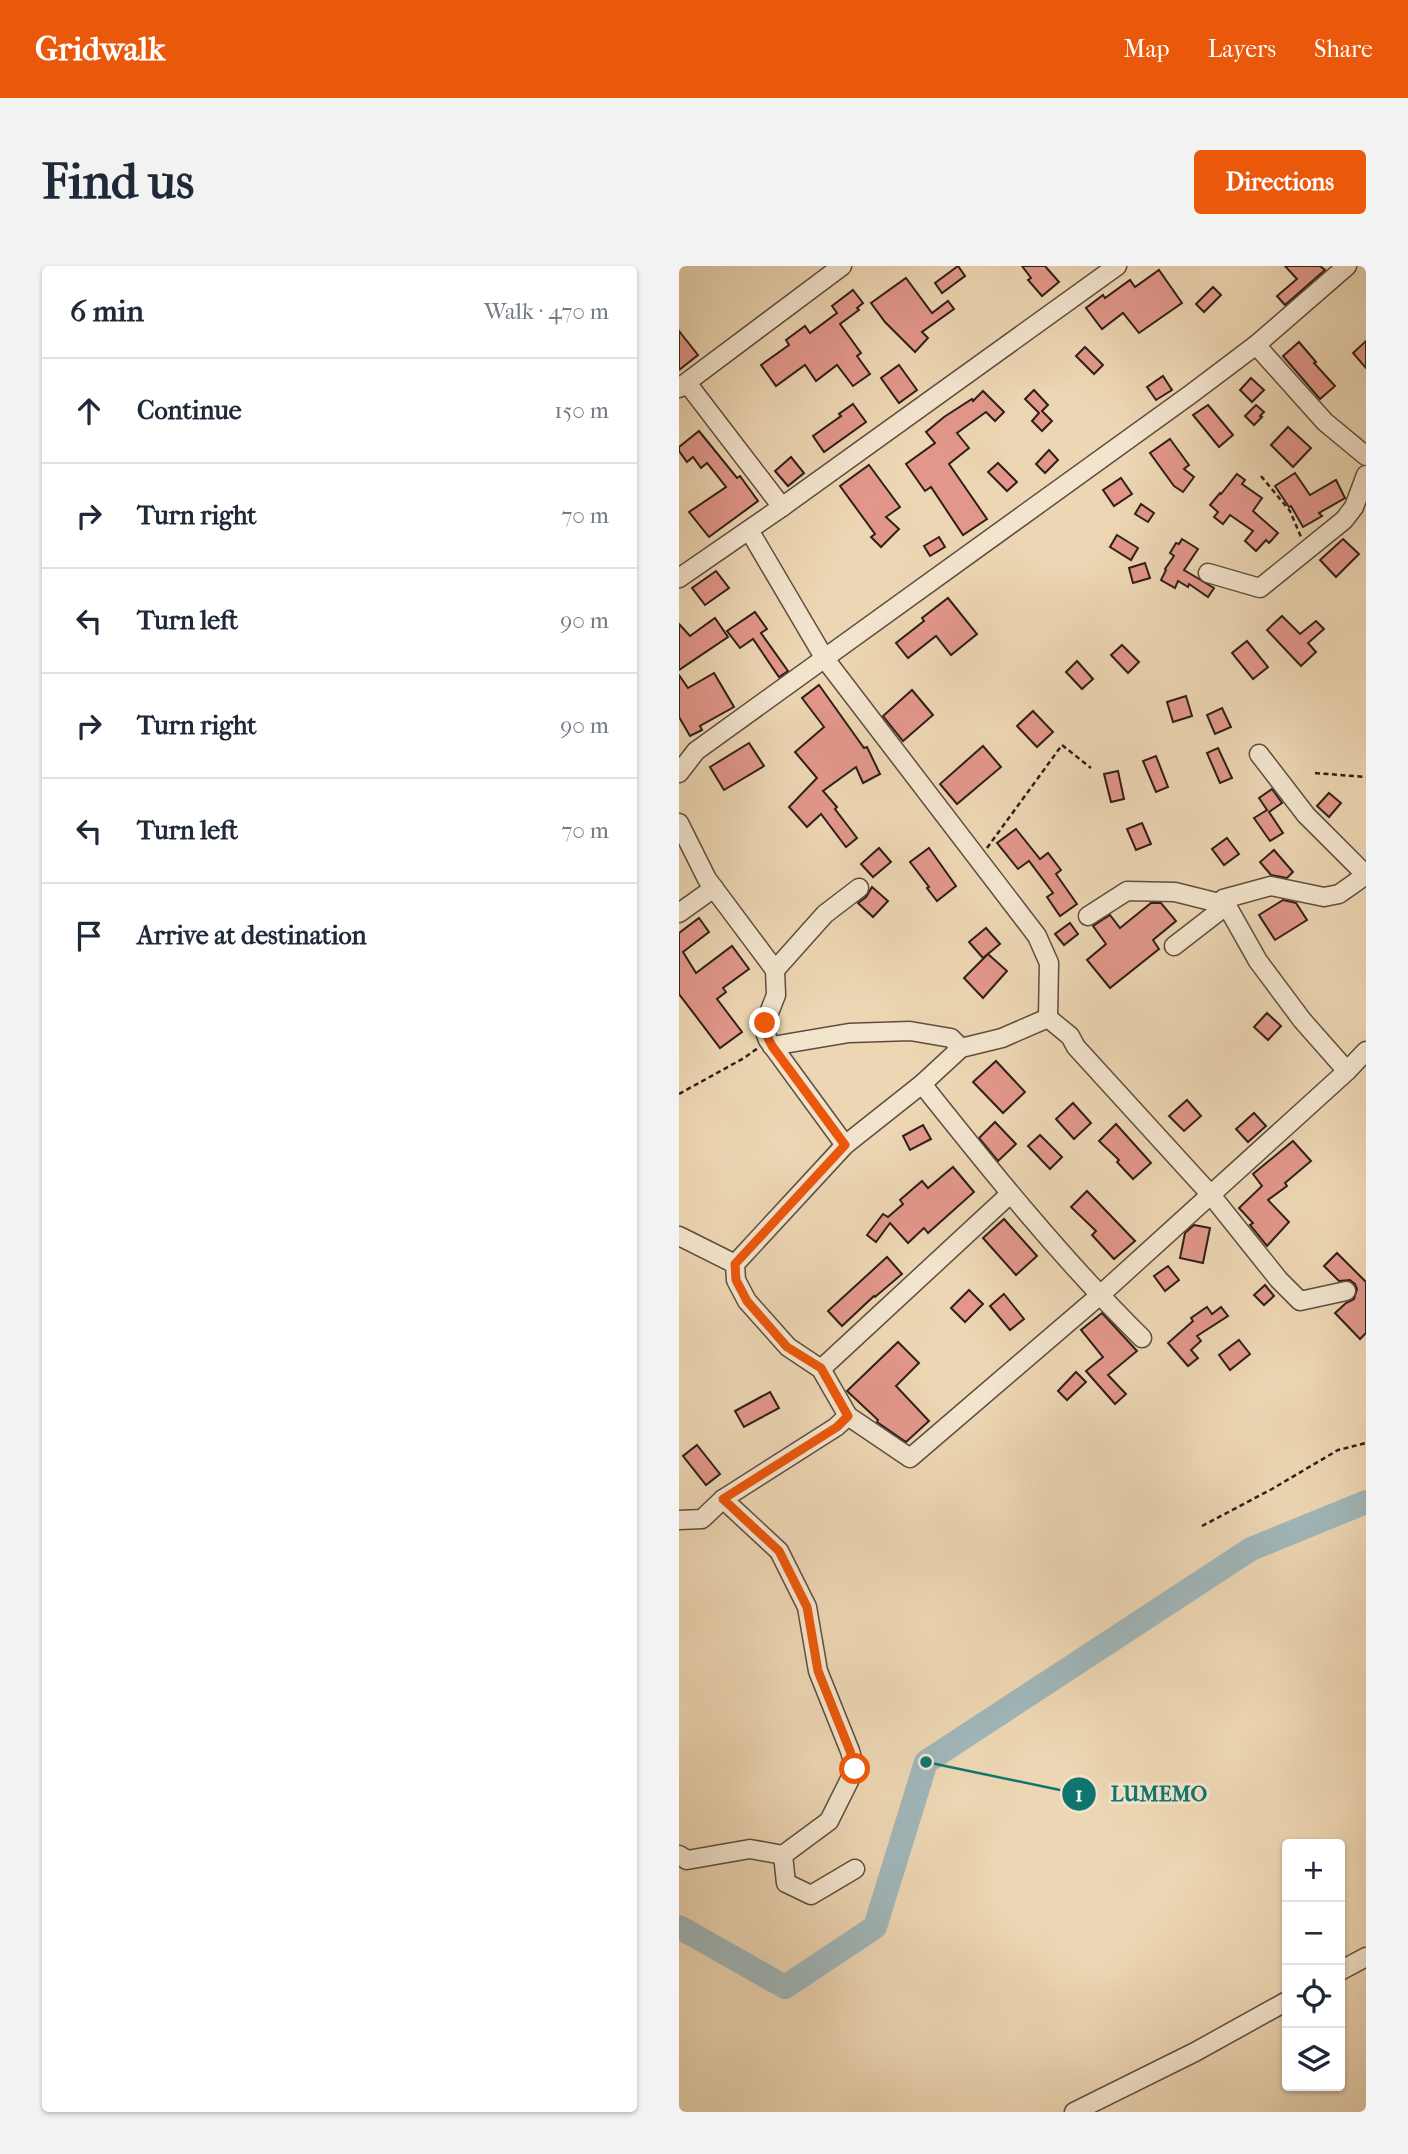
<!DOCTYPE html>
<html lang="en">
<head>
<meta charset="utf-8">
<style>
  :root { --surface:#fff; --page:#f2f2f3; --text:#1f2937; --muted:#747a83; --line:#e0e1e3; --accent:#ea580c }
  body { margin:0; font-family:"IM FELL French Canon",serif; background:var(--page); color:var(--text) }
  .controls { position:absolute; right:21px; bottom:21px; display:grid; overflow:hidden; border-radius:7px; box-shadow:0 2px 5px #0004 }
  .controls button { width:63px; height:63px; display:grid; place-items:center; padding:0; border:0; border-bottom:2px solid var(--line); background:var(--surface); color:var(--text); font:35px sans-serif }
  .stop { position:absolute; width:21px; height:21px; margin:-16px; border:5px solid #ea580c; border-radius:50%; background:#fff }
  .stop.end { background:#ea580c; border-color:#fff; box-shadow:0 2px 7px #0008 }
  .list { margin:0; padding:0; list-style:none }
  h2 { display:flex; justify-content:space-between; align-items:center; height:91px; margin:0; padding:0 28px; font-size:30px }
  h2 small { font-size:23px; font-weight:400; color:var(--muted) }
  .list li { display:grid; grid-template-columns:46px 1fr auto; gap:21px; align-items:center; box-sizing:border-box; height:105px; padding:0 28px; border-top:2px solid var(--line) }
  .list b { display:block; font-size:26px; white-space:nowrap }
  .list em { font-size:23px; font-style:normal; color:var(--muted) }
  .icon { flex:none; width:38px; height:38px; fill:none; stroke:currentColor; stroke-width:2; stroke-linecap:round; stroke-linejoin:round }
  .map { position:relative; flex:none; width:687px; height:1846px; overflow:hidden; border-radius:7px }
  header { display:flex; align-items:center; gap:42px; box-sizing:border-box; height:98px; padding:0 35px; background:var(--accent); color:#fff }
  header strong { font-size:33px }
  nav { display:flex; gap:38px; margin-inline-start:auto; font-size:24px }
  .intro { display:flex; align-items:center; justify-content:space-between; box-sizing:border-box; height:168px; padding:0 42px }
  h1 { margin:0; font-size:49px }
  .button { padding:18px 32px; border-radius:7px; background:var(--accent); color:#fff; font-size:24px; font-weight:700 }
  main { display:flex; gap:42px; padding:0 42px }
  aside { flex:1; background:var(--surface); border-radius:7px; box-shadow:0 2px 5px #0004 }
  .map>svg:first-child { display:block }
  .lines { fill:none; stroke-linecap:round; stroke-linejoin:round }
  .river { stroke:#a0b6b9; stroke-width:24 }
  .building { fill:#e2978a; stroke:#2f1f18; stroke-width:2 }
  .minor-casing { stroke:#5e4d3f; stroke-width:21 }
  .path { stroke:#2f1f18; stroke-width:2.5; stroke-dasharray:5 3.5; stroke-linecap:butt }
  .minor { stroke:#f3e4ce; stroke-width:18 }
  .route { stroke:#ea580c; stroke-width:9 }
  .leader { fill:none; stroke:#0f766e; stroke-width:2.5 }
  .callout-dot { fill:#0f766e; stroke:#f3e4ce; stroke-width:2.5 }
  .mark-label { font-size:21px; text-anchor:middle; font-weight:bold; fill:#fff }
  .callout-label { font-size:21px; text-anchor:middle; font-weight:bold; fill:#0f766e; stroke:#f3e4ce; stroke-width:6; stroke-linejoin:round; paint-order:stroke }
</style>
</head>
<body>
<header>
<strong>Gridwalk</strong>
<nav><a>Map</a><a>Layers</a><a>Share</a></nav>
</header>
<div class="intro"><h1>Find us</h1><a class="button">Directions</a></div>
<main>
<aside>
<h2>6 min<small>Walk · 470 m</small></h2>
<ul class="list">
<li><svg class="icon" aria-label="ahead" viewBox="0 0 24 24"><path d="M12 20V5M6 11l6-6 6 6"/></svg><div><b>Continue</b></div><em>150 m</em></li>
<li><svg class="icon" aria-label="right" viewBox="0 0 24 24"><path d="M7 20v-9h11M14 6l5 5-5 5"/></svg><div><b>Turn right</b></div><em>70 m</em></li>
<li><svg class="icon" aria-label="left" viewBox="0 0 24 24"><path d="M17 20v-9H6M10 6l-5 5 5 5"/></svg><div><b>Turn left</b></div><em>90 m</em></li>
<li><svg class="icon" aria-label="right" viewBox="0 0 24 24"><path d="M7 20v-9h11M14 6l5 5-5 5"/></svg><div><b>Turn right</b></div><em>90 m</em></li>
<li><svg class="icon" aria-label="left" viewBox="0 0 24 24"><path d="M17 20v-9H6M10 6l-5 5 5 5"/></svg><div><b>Turn left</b></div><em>70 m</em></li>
<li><svg class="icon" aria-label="arrive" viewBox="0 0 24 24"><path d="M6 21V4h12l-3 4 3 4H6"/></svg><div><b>Arrive at destination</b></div></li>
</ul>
</aside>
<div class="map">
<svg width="687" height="1846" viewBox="0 0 687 1846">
  <rect width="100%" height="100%" fill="#edd6b3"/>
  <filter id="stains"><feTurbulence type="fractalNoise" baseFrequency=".00286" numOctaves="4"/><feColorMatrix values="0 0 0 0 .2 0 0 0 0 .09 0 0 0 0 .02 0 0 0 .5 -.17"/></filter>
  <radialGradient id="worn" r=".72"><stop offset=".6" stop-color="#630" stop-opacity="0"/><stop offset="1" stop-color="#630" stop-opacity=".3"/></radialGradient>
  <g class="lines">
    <polyline class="river" points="0,1661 106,1721 196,1661 247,1496 572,1283 687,1236"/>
  </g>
  <g class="building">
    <polygon points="279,0 286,10 263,27 256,17"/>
    <polygon points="343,0 366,0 380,16 363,30 349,14 352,12"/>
    <polygon points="606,0 641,0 646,4 606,39 598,30 618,13"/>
    <polygon points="480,4 503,37 460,67 444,47 423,63 407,42 424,29 426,32 451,14 456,21"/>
    <polygon points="227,12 253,47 269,35 275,43 243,66 249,72 236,86 206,56 192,37"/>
    <polygon points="534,21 542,29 525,46 517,38"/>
    <polygon points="174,24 184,37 178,42 180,44 161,58 182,87 178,90 191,108 174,120 158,99 137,115 126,99 97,120 82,99 110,79 107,74 126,60 131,67 158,47 153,40"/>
    <polygon points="0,65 19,89 0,104"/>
    <polygon points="687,75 687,102 674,87"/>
    <polygon points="620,76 637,96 635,97 656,120 641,133 604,90"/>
    <polygon points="406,81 424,99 415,108 397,90"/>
    <polygon points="220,99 238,124 220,137 202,112"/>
    <polygon points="484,110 493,124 477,134 468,121"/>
    <polygon points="572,112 585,124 573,136 561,124"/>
    <polygon points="355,124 369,139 363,145 373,155 363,165 353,155 360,147 346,133"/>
    <polygon points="304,125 325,146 316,155 307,146 278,167 290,182 270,198 308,253 284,269 252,221 246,225 227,198 256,177 247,166 265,151 293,133 294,135"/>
    <polygon points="174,138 187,156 145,186 134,170 162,150 160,148"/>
    <polygon points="529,139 554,169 540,181 514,149"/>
    <polygon points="577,139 585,146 581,150 583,151 575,159 566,150"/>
    <polygon points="609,161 632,182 614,201 592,179"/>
    <polygon points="20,165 58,212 61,210 79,235 30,271 10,246 47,221 28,197 22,202 14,191 8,196 0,185 0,181"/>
    <polygon points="491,173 510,199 505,203 515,211 504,226 495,220 471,187"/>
    <polygon points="370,184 379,194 366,207 357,198"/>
    <polygon points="112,191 125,207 109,220 96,205"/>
    <polygon points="319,197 338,216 328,225 309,206"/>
    <polygon points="190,199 221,241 207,251 220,263 202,281 192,271 196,268 161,220"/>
    <polygon points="616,207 631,229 657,214 666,232 640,247 643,250 624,261 612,240 610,241 596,220"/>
    <polygon points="558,208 566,214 563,218 583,232 574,245 599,267 590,277 587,274 577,285 566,275 574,265 551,249 544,258 535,251 539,246 531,239 541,227 542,228"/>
    <polygon points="442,212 453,228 435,240 424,224"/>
    <polygon points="462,238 475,247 469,256 456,248"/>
    <polygon points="438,269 459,282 452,294 431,281"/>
    <polygon points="260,271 266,281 251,290 245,280"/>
    <polygon points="503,273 519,283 505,304 535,322 529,331 510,318 509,321 499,315 496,322 482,314 487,304 486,303 495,290 491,287 497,277 500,278"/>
    <polygon points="664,273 680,288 657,311 641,294"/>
    <polygon points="466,297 471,312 454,317 450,302"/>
    <polygon points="37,305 50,322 26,339 13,322"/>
    <polygon points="269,332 298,368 272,389 257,370 229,392 217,377 245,355 243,352"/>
    <polygon points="76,346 88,363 82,367 109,405 100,411 74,373 61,382 48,365"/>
    <polygon points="603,350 621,368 637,355 645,363 629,377 637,386 622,400 588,364"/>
    <polygon points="36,352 49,371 0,404 0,358 11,370"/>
    <polygon points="568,375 589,401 574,413 553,387"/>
    <polygon points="443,379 460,396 449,407 432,389"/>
    <polygon points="398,395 414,413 403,423 387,406"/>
    <polygon points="35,407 55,441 21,460 23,464 11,470 0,451 0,409 9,422"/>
    <polygon points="140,419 185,482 188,481 201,508 184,517 177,501 144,525 158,541 156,543 178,572 167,581 142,548 128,561 110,541 138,512 116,486 145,461 123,432"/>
    <polygon points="233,424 254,449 224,475 204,450"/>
    <polygon points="507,430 513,450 494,456 488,436"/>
    <polygon points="543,442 552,461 536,468 528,449"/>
    <polygon points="354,445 374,466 358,481 338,460"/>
    <polygon points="70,477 85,500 45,524 31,501"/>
    <polygon points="304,480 322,501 278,538 261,518"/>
    <polygon points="539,482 553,512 541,517 528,487"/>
    <polygon points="477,490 489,521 477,526 464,495"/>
    <polygon points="439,505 445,533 432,536 425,508"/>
    <polygon points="593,523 603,537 590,546 604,567 591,575 575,552 588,544 580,532"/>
    <polygon points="650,527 662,537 650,551 638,540"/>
    <polygon points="463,557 472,578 457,584 448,563"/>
    <polygon points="337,563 361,593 369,587 382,604 377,608 398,638 381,650 368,631 374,627 350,595 339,603 318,577"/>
    <polygon points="548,572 560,588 545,599 533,583"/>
    <polygon points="200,582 212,596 194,611 182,598"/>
    <polygon points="250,582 277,620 258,635 248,622 250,621 231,596"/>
    <polygon points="595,584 614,606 608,612 592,609 581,596"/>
    <polygon points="193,621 209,635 194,651 179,637 187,631"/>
    <polygon points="604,634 617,637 628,654 596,674 580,649"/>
    <polygon points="472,637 482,637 497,655 474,674 480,683 431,722 408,694 427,678 414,660 431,649 441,662"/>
    <polygon points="20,652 30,666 4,686 17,707 53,680 70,703 44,722 47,726 38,733 63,766 41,782 0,728 0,667"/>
    <polygon points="391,657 399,668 385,679 376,668"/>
    <polygon points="307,662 321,678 304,692 290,676"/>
    <polygon points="309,688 328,705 304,732 285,712"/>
    <polygon points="588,747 602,760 589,774 575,761"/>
    <polygon points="317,795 346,826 324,847 294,816"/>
    <polygon points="508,834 522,850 505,865 490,850"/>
    <polygon points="394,837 412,857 395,873 377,853"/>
    <polygon points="575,847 587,860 569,876 557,863"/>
    <polygon points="316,856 337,878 319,895 300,872"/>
    <polygon points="437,858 472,897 454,913 438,896 440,894 420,875"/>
    <polygon points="244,859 252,873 231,884 224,870"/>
    <polygon points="361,869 383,891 371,903 349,880"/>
    <polygon points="614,875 632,895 606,917 608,920 589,934 610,956 588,980 571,959 574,957 560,942 583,920 574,908"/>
    <polygon points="274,901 295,926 249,967 245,962 229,977 211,957 197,976 188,969 204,948 209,951 224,938 221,934 243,915 249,922"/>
    <polygon points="408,925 456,975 435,993 413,969 417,965 392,941"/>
    <polygon points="325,953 358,990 337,1009 304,972"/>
    <polygon points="515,959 531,962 524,997 501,992 506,967"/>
    <polygon points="658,987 687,1016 687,1067 681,1073 656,1047 667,1037 675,1033 678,1023 676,1018 671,1014 660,1015 645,1000"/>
    <polygon points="208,991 223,1008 196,1031 195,1030 163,1060 149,1045"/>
    <polygon points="489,1000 500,1014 486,1025 475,1010"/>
    <polygon points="586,1019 595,1030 585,1039 575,1029"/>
    <polygon points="290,1024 304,1038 286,1056 272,1042"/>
    <polygon points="325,1028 345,1053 331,1064 311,1040"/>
    <polygon points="528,1041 533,1048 542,1041 549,1050 518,1070 522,1075 512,1084 519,1092 509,1100 489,1077 514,1055 512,1052"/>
    <polygon points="423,1047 458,1085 429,1109 447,1128 436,1138 407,1105 424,1091 402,1064"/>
    <polygon points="560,1074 571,1088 551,1104 540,1089"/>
    <polygon points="219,1076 240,1097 217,1120 250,1155 227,1176 198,1156 199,1154 168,1125"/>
    <polygon points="397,1106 407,1116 388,1134 379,1125"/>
    <polygon points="91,1126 100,1142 65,1161 56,1145"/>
    <polygon points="18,1179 41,1208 27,1219 4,1190"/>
  </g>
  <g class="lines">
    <defs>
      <g id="minor">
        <polyline points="577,79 646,156 687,190"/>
        <polyline points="8,117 103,241"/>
        <polyline points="0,122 163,0"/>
        <polyline points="70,264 146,393 358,670 370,697 369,752 391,770 397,781 532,929 600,1014 621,1035 667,1025"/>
        <polyline points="529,307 581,322 665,254 675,241 687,209"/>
        <polyline points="0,312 103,241 438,0"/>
        <polyline points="580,488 627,549 687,609"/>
        <polyline points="0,507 17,485 512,128 577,79 668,0"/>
        <polyline points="0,557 28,613 96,704 97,729 86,757 86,766 89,774 166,879"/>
        <polyline points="0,647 35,622"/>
        <polyline points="409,650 448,625 496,626 548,639"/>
        <polyline points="495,680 548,639"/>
        <polyline points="96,704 146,648 180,622"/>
        <polyline points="369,752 323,772 282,782 243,818 166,879 56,998 57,1014 68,1035 109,1081 142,1103 169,1150 231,1192 420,1030 668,805 687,785"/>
        <polyline points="93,780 170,767 231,765 272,772 282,782"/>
        <polyline points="668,805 623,754 579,695 544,633 592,620 645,631 660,628 687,609"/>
        <path d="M243,818c70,88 140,175 220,254"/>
        <polyline points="0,970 56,998"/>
        <polyline points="142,1103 331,928"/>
        <polyline points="44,1233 100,1285 128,1341 139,1405 171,1485 176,1503 150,1555 104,1589 107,1617 132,1629 176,1603"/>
        <polyline points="0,1254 23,1253 44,1233 157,1161 169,1150"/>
        <polyline points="0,1589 8,1594 71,1583 104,1589"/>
        <polyline points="661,1705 687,1691"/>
        <polyline points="395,1846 516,1786 608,1735"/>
      </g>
    </defs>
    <use href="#minor" class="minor-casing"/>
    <g class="path">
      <polyline points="582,210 611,245 622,271"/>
      <polyline points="636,507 687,511"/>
      <polyline points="308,582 383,479 412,502"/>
      <polyline points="0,828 65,792 79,782"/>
      <polyline points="523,1260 593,1223 659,1184 687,1177"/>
    </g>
    <use href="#minor" class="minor"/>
  </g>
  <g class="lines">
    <polyline class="route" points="86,757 86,766 93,780 166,879 56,998 57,1014 68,1035 108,1081 142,1102 169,1150 158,1161 44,1233 100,1285 128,1341 139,1405 171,1485 176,1503"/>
  </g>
  <path class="leader" d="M247 1496L400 1528"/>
  <g class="callout-dot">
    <circle cx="247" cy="1496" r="7"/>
    <circle cx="400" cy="1528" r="18"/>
  </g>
  <g class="mark-label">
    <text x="400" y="1535">1</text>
  </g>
  <g class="callout-label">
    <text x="480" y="1535">LUMEMO</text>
  </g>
  <rect width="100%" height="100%" filter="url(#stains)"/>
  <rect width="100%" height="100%" fill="url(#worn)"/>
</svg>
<div class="controls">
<button>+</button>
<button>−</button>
<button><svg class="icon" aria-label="locate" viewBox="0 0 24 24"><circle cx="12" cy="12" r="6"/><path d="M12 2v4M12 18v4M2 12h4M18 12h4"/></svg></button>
<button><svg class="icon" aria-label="layers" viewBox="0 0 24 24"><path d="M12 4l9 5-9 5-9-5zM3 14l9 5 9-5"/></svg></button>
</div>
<div class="stop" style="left:176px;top:1503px"></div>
<div class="stop end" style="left:86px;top:757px"></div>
</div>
</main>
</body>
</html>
